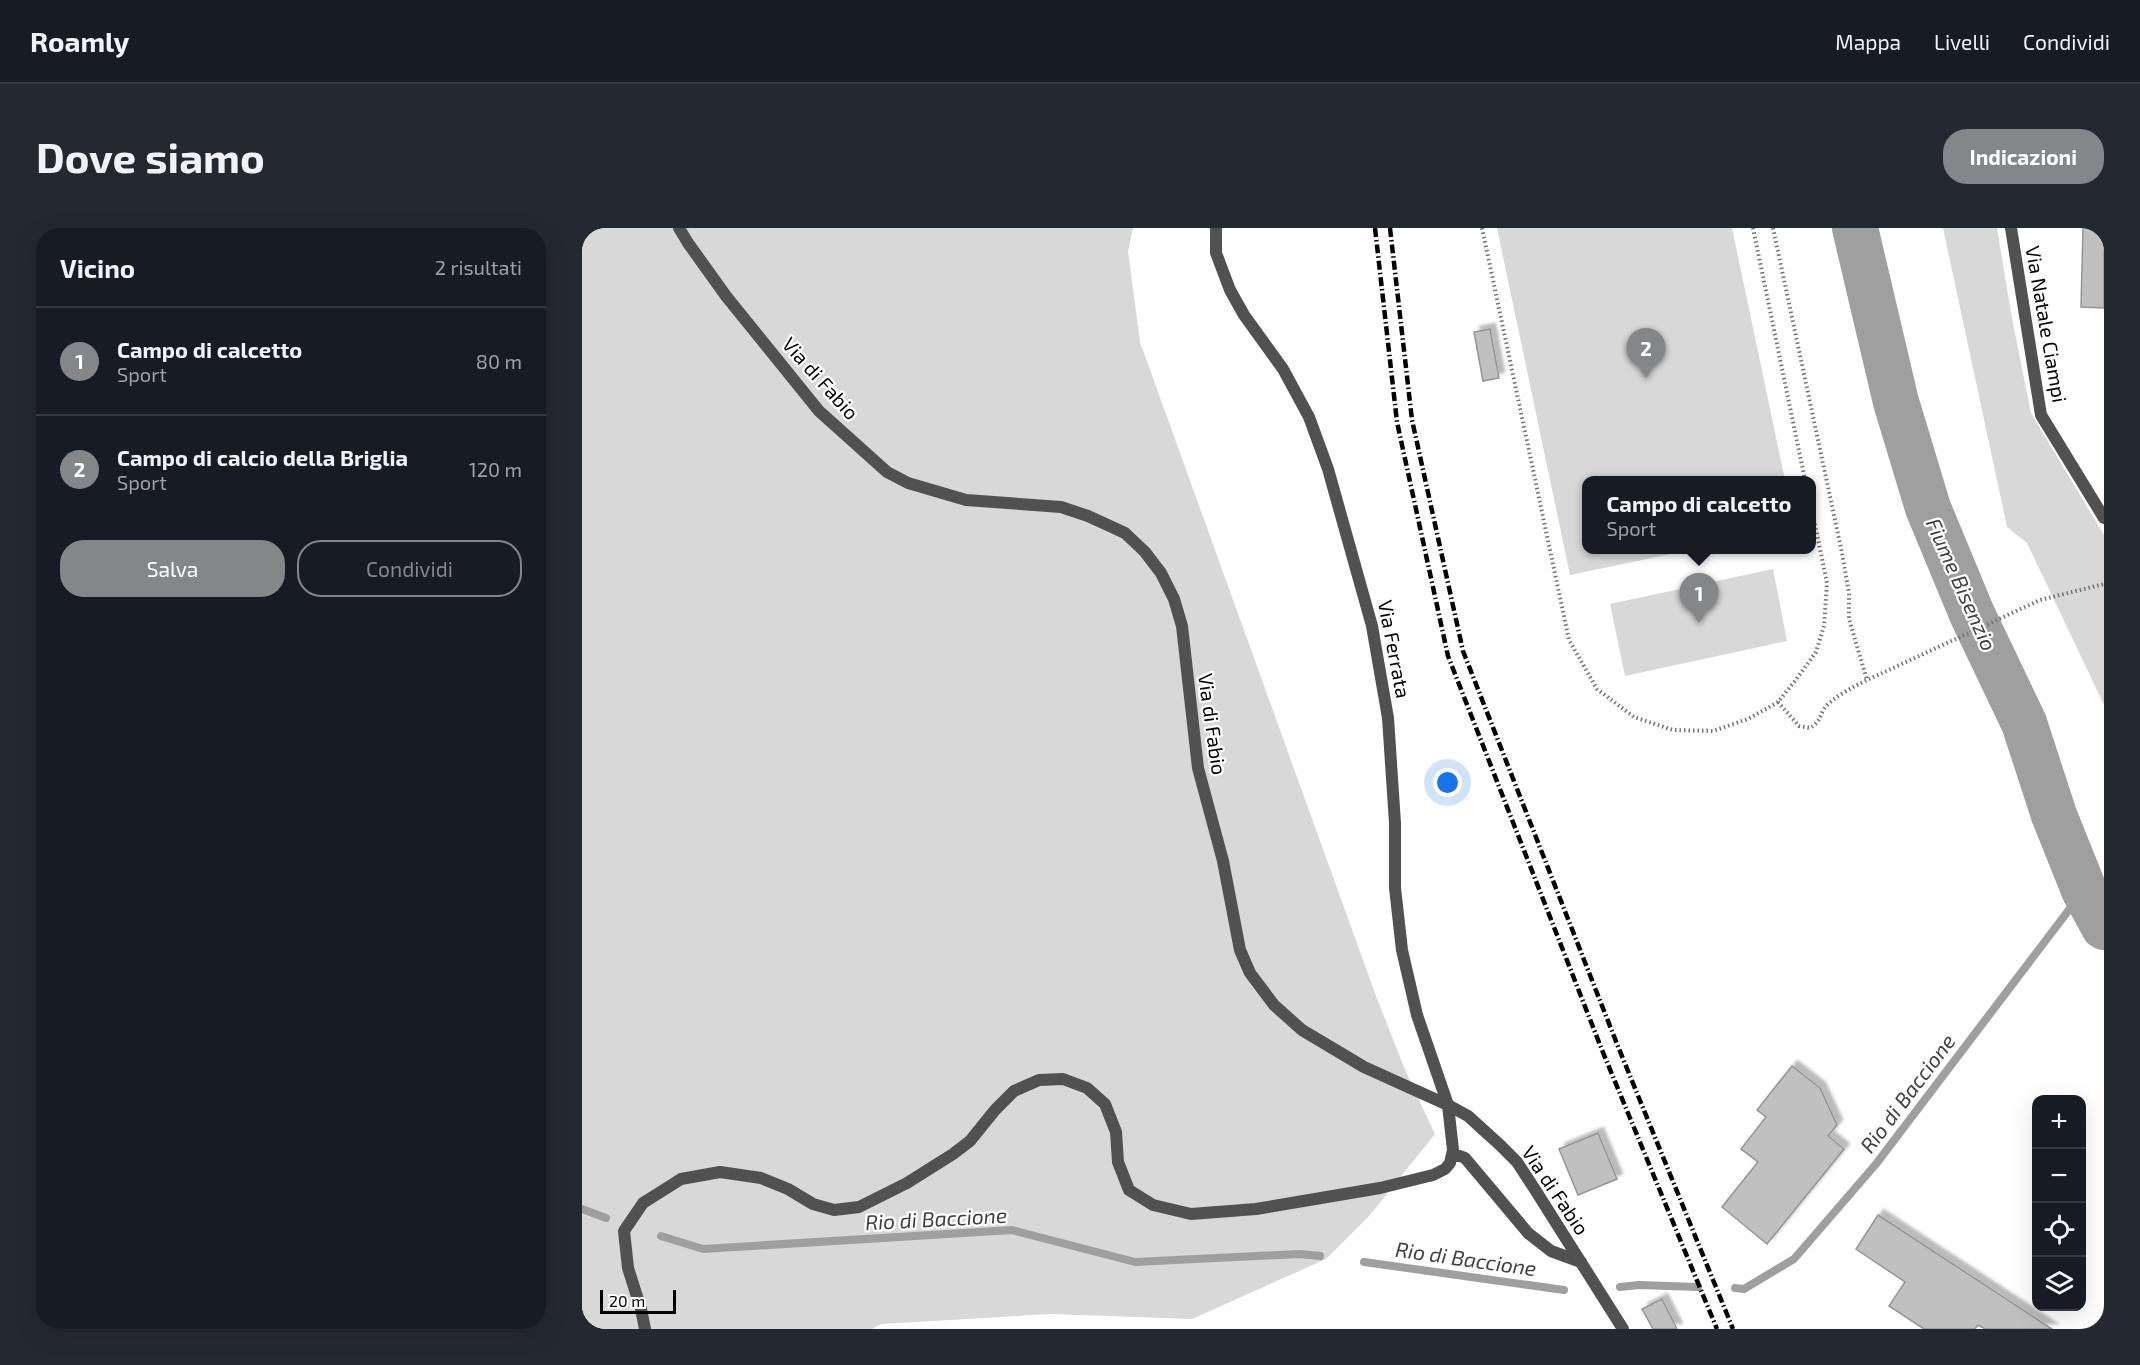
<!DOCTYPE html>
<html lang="it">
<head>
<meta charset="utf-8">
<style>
  :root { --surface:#171b24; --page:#242831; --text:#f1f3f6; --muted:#9ea1a6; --line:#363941; --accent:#858687 }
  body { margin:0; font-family:"Exo 2",sans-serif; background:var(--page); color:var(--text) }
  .controls { position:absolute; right:18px; bottom:18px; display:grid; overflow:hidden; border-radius:12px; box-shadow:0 6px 24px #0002 }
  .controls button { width:54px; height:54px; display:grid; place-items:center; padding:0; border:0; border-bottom:2px solid var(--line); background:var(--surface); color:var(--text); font:30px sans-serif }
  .scale { position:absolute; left:18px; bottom:15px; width:76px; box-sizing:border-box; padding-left:6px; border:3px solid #000; border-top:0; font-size:16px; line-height:21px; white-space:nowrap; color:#000; -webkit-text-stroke:4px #fff; paint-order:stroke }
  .you { position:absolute; left:866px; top:555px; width:21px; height:21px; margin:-15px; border:4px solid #fff; border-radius:50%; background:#1a73e8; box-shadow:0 0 0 9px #1a73e833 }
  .badge { display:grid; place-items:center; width:39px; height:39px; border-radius:50%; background:var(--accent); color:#fff; font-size:20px; font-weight:700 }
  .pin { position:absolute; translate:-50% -50px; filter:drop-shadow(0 2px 3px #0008) }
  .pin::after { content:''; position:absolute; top:32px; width:21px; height:18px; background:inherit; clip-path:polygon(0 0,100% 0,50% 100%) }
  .popup { position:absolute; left:1000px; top:248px; width:234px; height:78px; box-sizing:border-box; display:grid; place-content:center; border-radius:12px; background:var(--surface); filter:drop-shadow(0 2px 4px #0005); font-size:20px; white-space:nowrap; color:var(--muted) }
  .popup b { font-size:22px; color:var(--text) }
  .popup::after { content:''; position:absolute; left:50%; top:100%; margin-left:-12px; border:12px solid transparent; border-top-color:var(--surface) }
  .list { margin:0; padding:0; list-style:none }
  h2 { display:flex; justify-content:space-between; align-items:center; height:78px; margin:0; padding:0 24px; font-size:26px }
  h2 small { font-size:20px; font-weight:400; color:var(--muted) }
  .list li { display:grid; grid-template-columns:39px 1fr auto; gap:18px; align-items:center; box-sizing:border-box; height:108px; padding:0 24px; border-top:2px solid var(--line) }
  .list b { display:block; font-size:22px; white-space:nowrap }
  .list p { margin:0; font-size:20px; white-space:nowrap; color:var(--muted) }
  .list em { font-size:20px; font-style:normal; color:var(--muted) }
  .actions { display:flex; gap:12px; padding:18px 24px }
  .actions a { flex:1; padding:14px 0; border:2px solid var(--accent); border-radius:24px; text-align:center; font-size:21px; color:var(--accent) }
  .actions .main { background:var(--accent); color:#fff }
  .icon { flex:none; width:33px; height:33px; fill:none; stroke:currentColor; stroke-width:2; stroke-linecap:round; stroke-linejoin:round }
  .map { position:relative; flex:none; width:1522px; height:1101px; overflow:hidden; border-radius:24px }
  header { display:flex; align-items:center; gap:36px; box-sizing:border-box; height:84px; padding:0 30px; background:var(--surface); border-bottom:2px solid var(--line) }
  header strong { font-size:28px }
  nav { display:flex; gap:33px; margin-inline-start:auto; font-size:21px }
  .intro { display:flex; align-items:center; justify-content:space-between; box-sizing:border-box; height:144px; padding:0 36px }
  h1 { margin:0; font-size:42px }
  .button { padding:15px 27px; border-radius:24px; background:var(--accent); color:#fff; font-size:21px; font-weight:700 }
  main { display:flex; gap:36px; padding:0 36px }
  aside { flex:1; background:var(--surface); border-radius:24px; box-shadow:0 6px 24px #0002 }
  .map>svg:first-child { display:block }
  .green { fill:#d8d8d8 }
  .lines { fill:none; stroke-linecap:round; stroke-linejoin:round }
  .stream { stroke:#9f9f9f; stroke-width:8 }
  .river { stroke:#9f9f9f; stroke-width:46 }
  .building { fill:#c0c0c0; stroke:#959595; stroke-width:1.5; filter:url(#shadow) }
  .path { stroke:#737373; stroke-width:4; stroke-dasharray:1.5 3; stroke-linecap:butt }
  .street { stroke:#515151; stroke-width:12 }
  .rail { stroke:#000; stroke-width:4.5; stroke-dasharray:9 3 1.5 3; stroke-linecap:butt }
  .labels { text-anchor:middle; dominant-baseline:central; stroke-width:4.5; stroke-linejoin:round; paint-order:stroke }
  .street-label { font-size:20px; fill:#000; stroke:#fff }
  .water-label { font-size:21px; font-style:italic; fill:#404040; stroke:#fff }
</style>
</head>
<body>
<header>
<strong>Roamly</strong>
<nav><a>Mappa</a><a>Livelli</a><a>Condividi</a></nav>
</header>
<div class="intro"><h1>Dove siamo</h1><a class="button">Indicazioni</a></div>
<main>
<aside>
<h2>Vicino<small>2 risultati</small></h2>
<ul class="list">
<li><span class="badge">1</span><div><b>Campo di calcetto</b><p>Sport</p></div><em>80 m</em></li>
<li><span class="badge">2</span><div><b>Campo di calcio della Briglia</b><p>Sport</p></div><em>120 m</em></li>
</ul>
<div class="actions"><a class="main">Salva</a><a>Condividi</a></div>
</aside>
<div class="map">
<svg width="1522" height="1101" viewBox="0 0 1522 1101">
  <defs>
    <filter id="shadow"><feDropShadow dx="5.5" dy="-5.5" stdDeviation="1.5" flood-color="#0004"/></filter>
  </defs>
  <rect width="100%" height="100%" fill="#fff"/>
  <g class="green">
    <polygon points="0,0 551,0 546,23 558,114 794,768 824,844 853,906 788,987 744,1031 610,1091 468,1086 299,1096 290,1101 0,1101"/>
    <polygon points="915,0 1150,0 1203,252 1004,252 1004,322 1108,322 988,347"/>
    <polygon points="1361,0 1415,0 1429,85 1449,185 1522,307 1522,477 1445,315 1425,299"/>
    <polygon points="1191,341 1205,413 1043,448 1028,376"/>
  </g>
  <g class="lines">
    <g class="stream">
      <polyline points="0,981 24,990"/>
      <polyline points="79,1008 121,1021 430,1002 553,1034 718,1026 738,1028"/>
      <polyline points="782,1034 982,1062"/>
      <polyline points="1038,1059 1057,1057 1116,1059"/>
      <polyline points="1153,1060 1162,1061 1212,1031 1294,936 1502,662"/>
    </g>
    <polyline class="river" points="1273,0 1314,174 1346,280 1390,386 1442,495 1472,587 1502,662 1522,699"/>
  </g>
  <g class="building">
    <polygon points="1501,0 1522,0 1522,80 1499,79"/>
    <polygon points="908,101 917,150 901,153 892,104"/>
    <polygon points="1210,838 1238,860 1255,897 1246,908 1262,921 1185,1016 1140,979 1176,934 1159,921 1184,889 1175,882"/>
    <polygon points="1016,905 1035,951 996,967 977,921"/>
    <polygon points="1296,987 1470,1101 1403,1101 1396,1097 1393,1101 1342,1101 1307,1078 1323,1054 1274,1021"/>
    <polygon points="1080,1071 1095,1101 1071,1101 1060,1081"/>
  </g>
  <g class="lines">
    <g class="path">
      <polyline points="900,0 987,412 1015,461 1052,489 1091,502 1131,503 1166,491 1196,474 1213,453 1234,424 1242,398 1245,355 1230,282"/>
      <polyline points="1171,0 1223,252"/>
      <polyline points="1191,0 1260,325 1267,365 1267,391 1285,452"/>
      <path d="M1196,474l21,24 11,2c11,-7 8,-9 14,-19 7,-11 31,-23 43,-29l173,-80 64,-16"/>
    </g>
    <g class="street">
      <polyline points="97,0 106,15 144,68 237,183 305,244 326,255 384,272 479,279 506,288 543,305 563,324 579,345 592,371 600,398 616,540 641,633 658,722 668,745 692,777 720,802 782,839 866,877 886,888 918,917 935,934 952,960 1041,1101"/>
      <polyline points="1429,0 1459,187 1522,290"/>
      <polyline points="871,928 878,928 883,930 946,1005 969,1023 999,1034"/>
      <polyline points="63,1101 59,1081 46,1040 42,1003 61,975 99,951 138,944 179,950 206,961 231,976 252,982 277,979 325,955 371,926 388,913 413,882 432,863 457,852 481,851 505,860 523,876 534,904 536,934 547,962 571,977 609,986 674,981 798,960 851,947 863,941 868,935 871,922 866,877 835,787 820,722 813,660 813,595 806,490 790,398 746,241 727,189 701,141 662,87 648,62 634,25 634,0"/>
    </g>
    <g class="rail">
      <polyline points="793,0 815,194 866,428 1020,822 1135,1101"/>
      <polyline points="808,0 830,192 881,423 1035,816 1151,1101"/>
    </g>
  </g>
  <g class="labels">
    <g class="street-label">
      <text transform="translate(1465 96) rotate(80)">Via Natale Ciampi</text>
      <text transform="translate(239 150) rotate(48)">Via di Fabio</text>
      <text transform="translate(813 421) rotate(79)">Via Ferrata</text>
      <text transform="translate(631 496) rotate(82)">Via di Fabio</text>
      <text transform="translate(974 962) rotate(56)">Via di Fabio</text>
    </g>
    <g class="water-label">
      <text transform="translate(1380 356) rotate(66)">Fiume Bisenzio</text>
      <text transform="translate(1325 865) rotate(-53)">Rio di Baccione</text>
      <text transform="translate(354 990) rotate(-3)">Rio di Baccione</text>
      <text transform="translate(884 1030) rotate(8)">Rio di Baccione</text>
    </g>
  </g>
</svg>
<div class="controls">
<button>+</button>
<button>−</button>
<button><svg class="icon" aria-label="locate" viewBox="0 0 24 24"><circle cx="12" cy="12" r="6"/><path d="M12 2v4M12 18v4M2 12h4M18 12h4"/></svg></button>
<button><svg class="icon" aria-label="layers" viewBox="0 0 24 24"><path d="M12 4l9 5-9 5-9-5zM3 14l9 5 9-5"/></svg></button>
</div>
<div class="scale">20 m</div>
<div class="you"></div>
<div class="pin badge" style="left:1117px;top:395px">1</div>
<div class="popup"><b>Campo di calcetto</b>Sport</div>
<div class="pin badge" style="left:1064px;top:150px">2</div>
</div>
</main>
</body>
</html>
